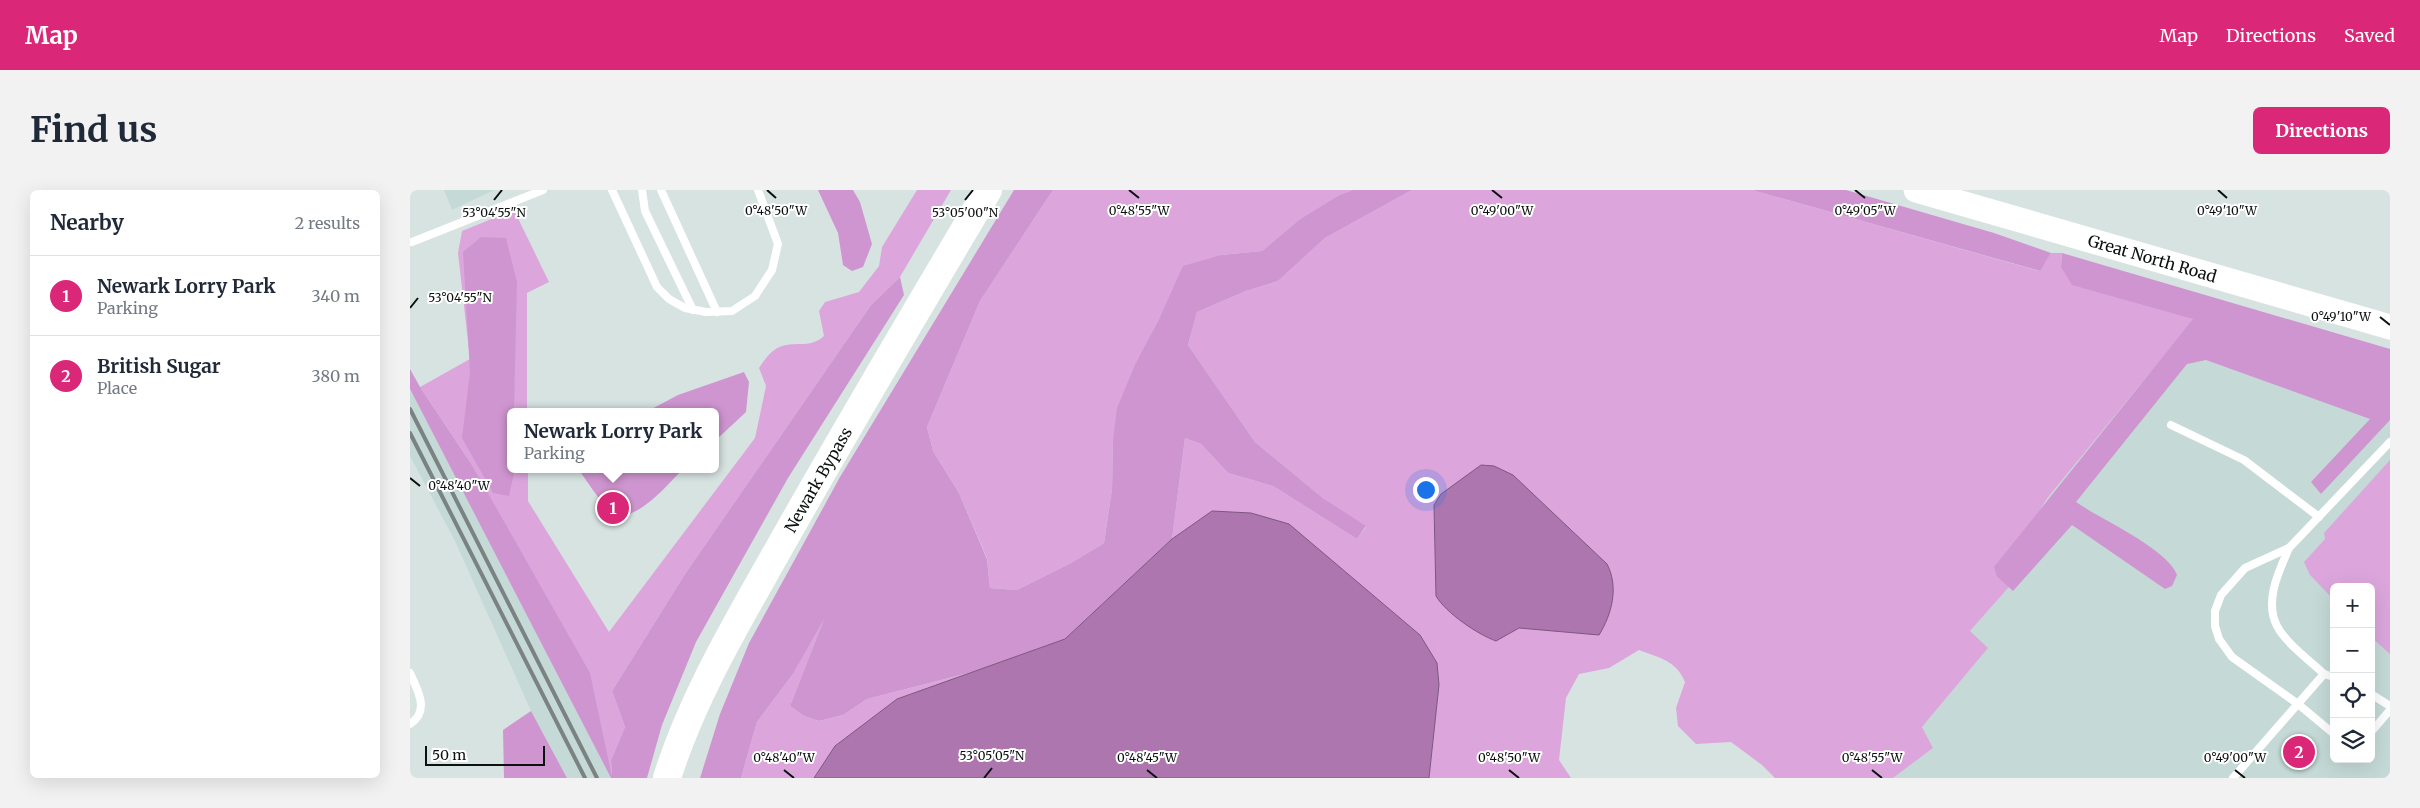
<!DOCTYPE html>
<html lang="en">
<head>
<meta charset="utf-8">
<style>
  :root { --surface:#fff; --page:#f2f2f3; --text:#1f2937; --muted:#747a83; --line:#e0e1e3; --accent:#db2777 }
  body { margin:0; font-family:Merriweather,serif; background:var(--page); color:var(--text) }
  .controls { position:absolute; right:15px; bottom:15px; display:grid; overflow:hidden; border-radius:8px; box-shadow:0 5px 20px #0002 }
  .controls button { width:45px; height:45px; display:grid; place-items:center; padding:0; border:0; border-bottom:1px solid var(--line); background:var(--surface); color:var(--text); font:25px sans-serif }
  .scale { position:absolute; left:15px; bottom:12px; width:120px; box-sizing:border-box; padding-left:5px; border:2px solid #0c100f; border-top:0; font-size:14px; line-height:18px; white-space:nowrap; color:#0c100f; -webkit-text-stroke:4px #fff; paint-order:stroke }
  .you { position:absolute; left:1015px; top:299px; width:18px; height:18px; margin:-12px; border:4px solid #fff; border-radius:50%; background:#1a73e8; box-shadow:0 0 0 8px #1a73e833 }
  .badge { display:grid; place-items:center; width:32px; height:32px; border-radius:50%; background:var(--accent); color:#fff; font-size:16px; font-weight:700 }
  .pin { position:absolute; translate:-50% -50%; border:2px solid #fff; box-shadow:0 1px 5px #0006 }
  .popup { position:absolute; left:97px; top:218px; width:212px; height:65px; box-sizing:border-box; display:grid; place-content:center; border-radius:8px; background:var(--surface); filter:drop-shadow(0 1px 4px #0005); font-size:16px; white-space:nowrap; color:var(--muted) }
  .popup b { font-size:19px; color:var(--text) }
  .popup::after { content:''; position:absolute; left:50%; top:100%; margin-left:-10px; border:10px solid transparent; border-top-color:var(--surface) }
  .list { margin:0; padding:0; list-style:none }
  h2 { display:flex; justify-content:space-between; align-items:center; height:65px; margin:0; padding:0 20px; font-size:21px }
  h2 small { font-size:16px; font-weight:400; color:var(--muted) }
  .list li { display:grid; grid-template-columns:32px 1fr auto; gap:15px; align-items:center; box-sizing:border-box; height:80px; padding:0 20px; border-top:1px solid var(--line) }
  .list b { display:block; font-size:19px; white-space:nowrap }
  .list p { margin:0; font-size:16px; white-space:nowrap; color:var(--muted) }
  .list em { font-size:16px; font-style:normal; color:var(--muted) }
  .icon { flex:none; width:28px; height:28px; fill:none; stroke:currentColor; stroke-width:2; stroke-linecap:round; stroke-linejoin:round }
  .map { position:relative; flex:none; width:1980px; height:588px; overflow:hidden; border-radius:8px }
  header { display:flex; align-items:center; gap:30px; box-sizing:border-box; height:70px; padding:0 25px; background:var(--accent); color:#fff }
  header strong { font-size:24px }
  nav { display:flex; gap:28px; margin-inline-start:auto; font-size:18px }
  .intro { display:flex; align-items:center; justify-content:space-between; box-sizing:border-box; height:120px; padding:0 30px }
  h1 { margin:0; font-size:35px }
  .button { padding:12px 22px; border-radius:8px; background:var(--accent); color:#fff; font-size:18px; font-weight:700 }
  main { display:flex; gap:30px; padding:0 30px }
  aside { flex:1; background:var(--surface); border-radius:8px; box-shadow:0 5px 20px #0002 }
  .map>svg:first-child { display:block }
  .built { fill:#c5dad7; fill-rule:evenodd }
  .green { fill:#dca6dd }
  .forest { fill:#cf95d0 }
  .water { fill:#ae76af; stroke:#7d577f }
  .lines { fill:none; stroke-linecap:round; stroke-linejoin:round }
  .lane { stroke:#fff; stroke-width:8 }
  .primary { stroke:#fff; stroke-width:25 }
  .highway { stroke:#fff; stroke-width:28 }
  .rail { stroke:#7b8382; stroke-width:4 }
  .ticks { fill:none; stroke:#0c100f; stroke-width:2 }
  .labels { text-anchor:middle; dominant-baseline:central; stroke-width:4; stroke-linejoin:round; paint-order:stroke }
  .street-label { font-size:16px; fill:#0c100f; stroke:#fff }
  .ticks-label { font-size:12px; text-anchor:middle; fill:#0c100f; stroke:#fff; stroke-width:4; stroke-linejoin:round; paint-order:stroke }
</style>
</head>
<body>
<header>
<strong>Map</strong>
<nav><a>Map</a><a>Directions</a><a>Saved</a></nav>
</header>
<div class="intro"><h1>Find us</h1><a class="button">Directions</a></div>
<main>
<aside>
<h2>Nearby<small>2 results</small></h2>
<ul class="list">
<li><span class="badge">1</span><div><b>Newark Lorry Park</b><p>Parking</p></div><em>340 m</em></li>
<li><span class="badge">2</span><div><b>British Sugar</b><p>Place</p></div><em>380 m</em></li>
</ul>
</aside>
<div class="map">
<svg width="1980" height="588" viewBox="0 0 1980 588">
  <rect width="100%" height="100%" fill="#d7e3e1"/>
  <g class="built">
    <polygon points="34,0 84,0 42,20"/>
    <path d="M1784,129l196,59v400h-497l40,-30 -11,-21 65,-78 -17,-18 39,-44 40,-91zM1924,397h37v172h-37z"/>
    <polygon points="0,199 177,539 201,588 157,588 121,521 45,351 0,266"/>
  </g>
  <g class="green">
    <path d="M507,0h34l-51,87 -29,28 -186,269 -73,117 13,36 -14,33 1,18 -93,-227 -47,-86 -52,-78 50,-28 -12,-106 4,-22 52,-21 35,72 -22,11v119h-17v57h18v32l81,131 146,-194 11,-52 -7,-18c6,-9 13,-19 23,-22 17,-5 27,3 42,-10l-5,-25 6,-9 34,-10 20,-26 3,-19z"/>
    <polygon points="643,0 943,0 929,5 890,29 852,61 811,65 750,127 727,170 703,250 702,299 694,353 661,373 607,400 580,398 577,368 549,303 523,261 517,237 570,111"/>
    <path d="M1002,0h340l287,81 12,-18h11l-1,14 133,52 -145,177 -52,81 12,10 -39,44 18,17 -66,79 11,21 -40,30h-118l-13,-13 -31,-23 -35,2 -18,-18 -2,-18 9,-26c-9,-22 -26,-24 -46,-32l-30,18 -30,6 -13,24 -7,62 12,18h-142l10,-93 -2,-22 -17,-28 -131,-111 -77,-13 -40,28 13,-101 16,6 27,29 45,13 84,53 9,-12 -43,-29 -68,-56 -67,-97 9,-33 49,-21 32,-10 47,-43z"/>
    <polygon points="1980,270 1980,464 1961,447 1961,397 1924,397 1924,410 1900,385 1894,372 1915,349 1914,343"/>
    <polygon points="416,424 380,516 394,526 409,531 433,525 457,509 566,481 487,509 425,556 404,588 331,588 347,532 383,484"/>
  </g>
  <g class="forest">
    <polygon points="408,0 443,0 450,12 462,54 453,77 442,81 433,75 428,43"/>
    <polygon points="604,0 643,0 570,111 517,237 523,261 549,303 577,369 580,398 607,400 661,373 694,353 702,299 703,250 707,218 727,170 750,127 773,76 811,65 852,61 890,29 929,5 943,0 1002,0 915,48 868,91 836,101 787,122 778,155 845,252 913,308 956,336 947,349 863,296 818,283 791,254 775,248 762,349 655,449 566,481 457,509 433,525 409,531 394,526 380,516 414,429 383,484 347,532 331,588 290,588 310,524 339,453 430,287"/>
    <polygon points="1342,0 1436,0 1584,43 1641,63 1630,81"/>
    <polygon points="71,47 96,48 107,92 104,222 100,222 100,279 105,279 99,306 83,303 52,248 60,182 53,62"/>
    <path d="M1652,63l328,96v71l-69,74 -10,-12 59,-63 -164,-59 -19,4 -111,138c24,17 92,47 101,73l-5,11 -7,3 -93,-64 -59,66 -16,-14 -3,-10 199,-248 -121,-34 -11,-18z"/>
    <polygon points="490,87 494,105 378,288 286,452 252,535 237,588 201,588 0,199 0,179 10,197 62,275 180,483 202,587 201,570 215,537 202,501 275,384 461,115"/>
    <polygon points="334,182 339,192 336,222 306,250 306,222 236,222 268,205"/>
    <path d="M168,279h105c-14,14 -50,58 -71,43 -9,-5 -26,-33 -34,-43z"/>
    <polygon points="121,521 157,588 94,588 93,540"/>
  </g>
  <g class="water">
    <path d="M1071,275l13,1 19,9 94,89c12,23 5,50 -8,71l-80,-7 -23,13c-19,-7 -50,-28 -60,-45l-2,-91 7,-11z"/>
    <polygon points="802,321 841,323 879,334 1010,445 1027,473 1029,495 1019,588 404,588 425,556 487,509 655,449 762,349"/>
  </g>
  <g class="lines">
    <g class="lane">
      <polyline points="202,0 247,97 259,109 275,118 296,122 322,121 345,106 362,80 368,54 348,0"/>
      <polyline points="232,0 235,21 283,120"/>
      <polyline points="251,0 307,122"/>
      <polyline points="2,52 133,0"/>
      <polyline points="1761,235 1834,270 1909,327"/>
      <path d="M1879,358c-10,23 -25,53 -12,78 8,16 33,35 47,48"/>
      <path d="M0,483c8,18 20,38 0,51"/>
      <polyline points="1961,504 1980,516"/>
      <polyline points="1961,542 1980,520"/>
      <polyline points="1924,544 1888,514 1822,467 1809,449 1805,436 1805,421 1811,405 1835,378 1879,358 1980,252"/>
      <polyline points="1823,588 1914,484 1924,487"/>
    </g>
    <path class="primary" id="s1" d="M1506,0l474,137"/>
    <path class="highway" id="s2" d="M257,588c25,-80 70,-155 111,-228 68,-121 139,-240 210,-360"/>
    <g class="rail">
      <polyline points="0,219 187,588"/>
      <polyline points="0,243 175,588"/>
    </g>
  </g>
  <path class="ticks" d="M357,0l9,8M719,0l10,8M1082,0l10,8M1445,0l10,8M1808,0l9,8M84,10l8,-10M555,10l8,-10M0,118l8,-10M1970,127l10,8M0,288l10,8M374,580l10,8M737,580l10,8M1099,580l10,8M1462,580l10,8M1825,580l10,8M574,588l8,-10"/>
  <g class="labels">
    <g class="street-label">
      <text stroke="none"><textPath href="#s1" startOffset="246">Great North Road</textPath></text>
      <text stroke="none"><textPath href="#s2" startOffset="335">Newark Bypass</textPath></text>
    </g>
  </g>
  <g class="ticks-label">
    <text x="366" y="25">0°48'50"W</text>
    <text x="729" y="25">0°48'55"W</text>
    <text x="1092" y="25">0°49'00"W</text>
    <text x="1455" y="25">0°49'05"W</text>
    <text x="1817" y="25">0°49'10"W</text>
    <text x="84" y="27">53°04'55"N</text>
    <text x="555" y="27">53°05'00"N</text>
    <text x="50" y="112">53°04'55"N</text>
    <text x="1931" y="131">0°49'10"W</text>
    <text x="49" y="300">0°48'40"W</text>
    <text x="582" y="570">53°05'05"N</text>
    <text x="374" y="572">0°48'40"W</text>
    <text x="737" y="572">0°48'45"W</text>
    <text x="1099" y="572">0°48'50"W</text>
    <text x="1462" y="572">0°48'55"W</text>
    <text x="1825" y="572">0°49'00"W</text>
  </g>
</svg>
<div class="controls">
<button>+</button>
<button>−</button>
<button><svg class="icon" aria-label="locate" viewBox="0 0 24 24"><circle cx="12" cy="12" r="6"/><path d="M12 2v4M12 18v4M2 12h4M18 12h4"/></svg></button>
<button><svg class="icon" aria-label="layers" viewBox="0 0 24 24"><path d="M12 4l9 5-9 5-9-5zM3 14l9 5 9-5"/></svg></button>
</div>
<div class="scale">50 m</div>
<div class="you"></div>
<div class="pin badge" style="left:203px;top:318px">1</div>
<div class="popup"><b>Newark Lorry Park</b>Parking</div>
<div class="pin badge" style="left:1889px;top:562px">2</div>
</div>
</main>
</body>
</html>
